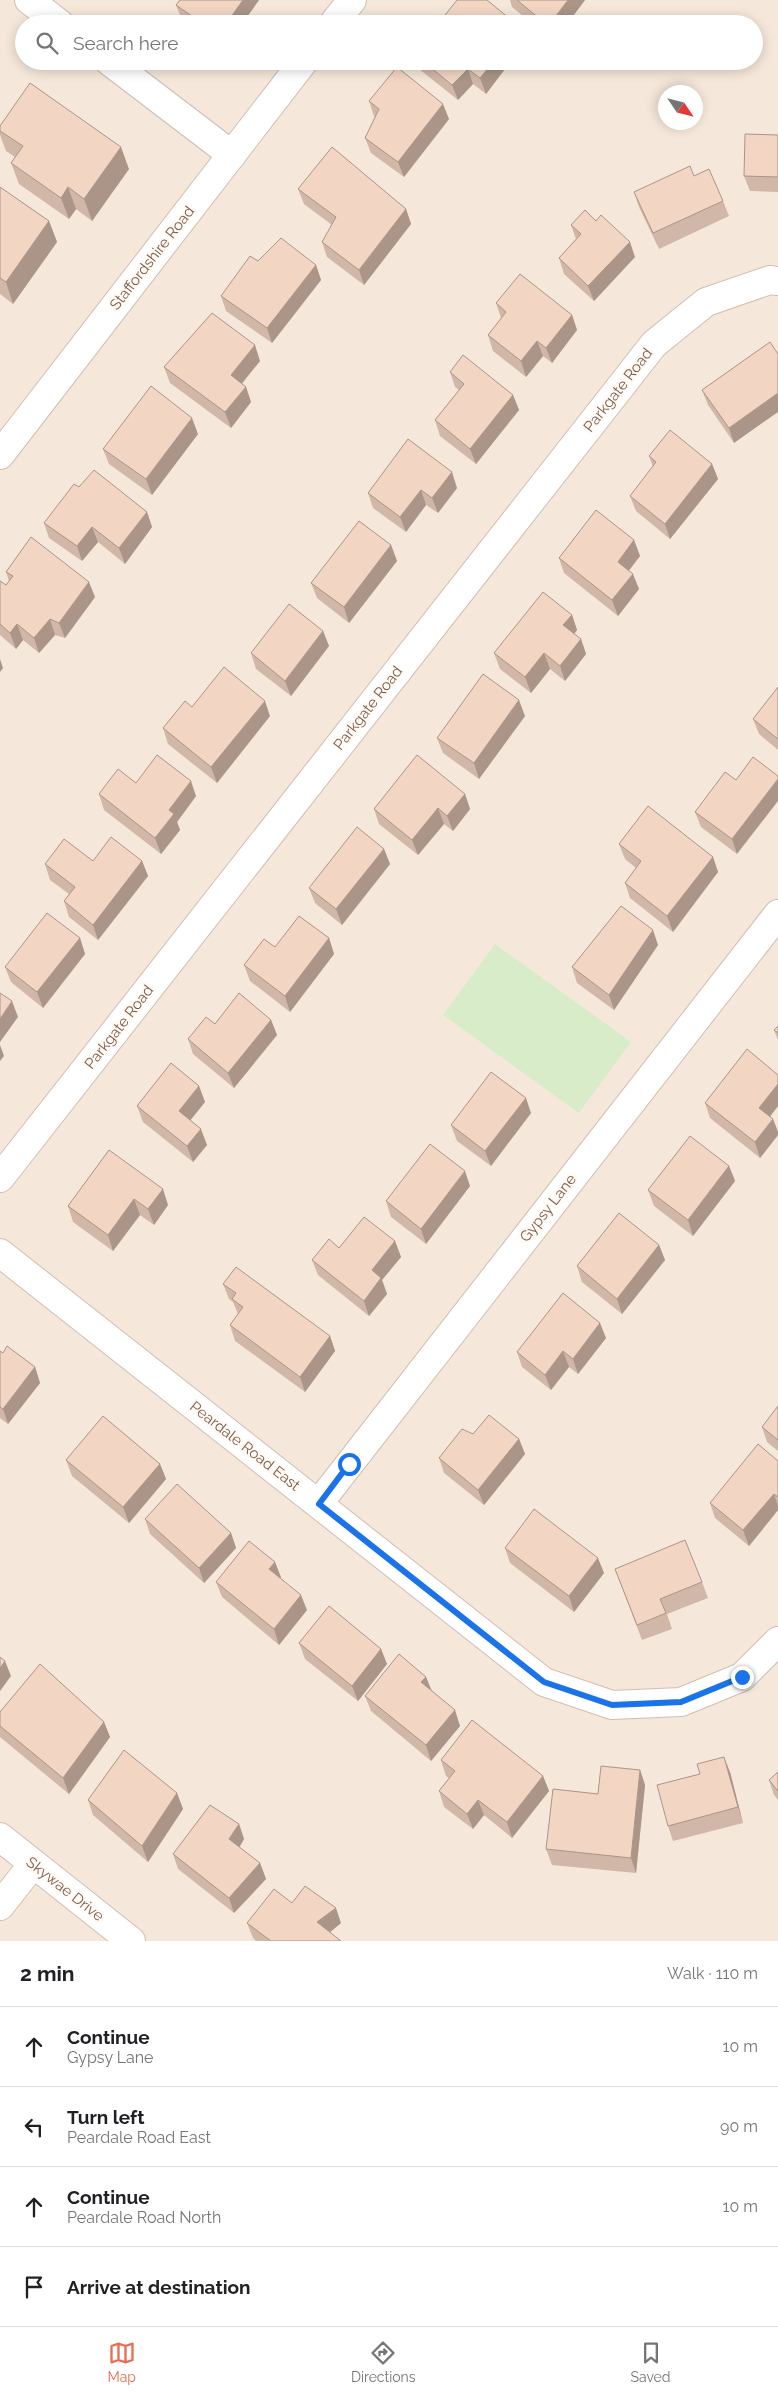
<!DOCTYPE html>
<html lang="en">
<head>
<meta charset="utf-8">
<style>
  :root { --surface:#fff; --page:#f6f6f6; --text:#202124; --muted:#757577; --line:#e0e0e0; --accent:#e76f51 }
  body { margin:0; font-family:Raleway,sans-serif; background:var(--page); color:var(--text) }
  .compass { position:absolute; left:658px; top:85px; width:45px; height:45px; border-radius:50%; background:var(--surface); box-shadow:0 2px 12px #0003; rotate:125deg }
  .stop { position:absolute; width:15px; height:15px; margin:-11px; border:4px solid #1a73e8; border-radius:50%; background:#fff }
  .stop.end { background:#1a73e8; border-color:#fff; box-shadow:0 1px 5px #0008 }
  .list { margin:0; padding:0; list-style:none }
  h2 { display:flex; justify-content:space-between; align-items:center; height:65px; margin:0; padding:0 20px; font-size:21px }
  h2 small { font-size:16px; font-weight:400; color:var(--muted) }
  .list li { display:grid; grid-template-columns:32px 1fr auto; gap:15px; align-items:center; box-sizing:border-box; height:80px; padding:0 20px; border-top:1px solid var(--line) }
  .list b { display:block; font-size:19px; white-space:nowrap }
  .list p { margin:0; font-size:16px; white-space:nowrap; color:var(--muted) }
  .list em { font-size:16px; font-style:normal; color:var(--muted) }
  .icon { flex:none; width:28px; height:28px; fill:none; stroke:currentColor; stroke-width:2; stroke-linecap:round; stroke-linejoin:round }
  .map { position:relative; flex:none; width:778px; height:1941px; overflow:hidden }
  .search { position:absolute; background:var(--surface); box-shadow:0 2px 12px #0003; left:15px; right:15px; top:15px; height:55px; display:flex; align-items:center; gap:12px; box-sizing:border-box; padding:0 18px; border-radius:28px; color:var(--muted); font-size:19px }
  .sheet { height:385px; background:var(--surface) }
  nav { display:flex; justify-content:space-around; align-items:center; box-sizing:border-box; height:70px; border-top:1px solid var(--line); background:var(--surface); font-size:14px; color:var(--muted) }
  nav a { display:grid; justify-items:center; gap:2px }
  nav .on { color:var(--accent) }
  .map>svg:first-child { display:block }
  .residential { fill:#f5e8da; fill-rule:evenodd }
  .green { fill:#d8ecc9 }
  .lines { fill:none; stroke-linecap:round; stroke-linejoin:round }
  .minor-casing { stroke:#d1beb0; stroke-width:30 }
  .minor { stroke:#fff; stroke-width:28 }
  .wall { fill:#d1b7a8 }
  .shaded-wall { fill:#aa9588 }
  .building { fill:#f3d5c3; stroke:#aa9588 }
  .route { stroke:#1a73e8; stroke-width:6 }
  .labels { text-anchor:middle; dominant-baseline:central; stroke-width:5; stroke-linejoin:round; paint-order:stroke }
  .street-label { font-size:15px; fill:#7a5c4d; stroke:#fffaf3 }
</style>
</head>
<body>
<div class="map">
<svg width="778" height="1941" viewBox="0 0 778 1941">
  <rect width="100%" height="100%" fill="#fdf6ec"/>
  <path class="residential" d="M0,0h778v1941h-778zM24,24h730v37h-730zM666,92h30v30h-30z"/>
  <polygon class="green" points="495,944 631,1042 579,1113 443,1015"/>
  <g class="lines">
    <defs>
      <g id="minor">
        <polyline points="29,0 60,24"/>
        <polyline points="333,24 352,0"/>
        <polyline points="109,61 232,155"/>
        <polyline points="0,455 304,61"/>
        <polyline points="0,1178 654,344 706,302 770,280 778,281"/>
        <polyline points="0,1253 544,1682 612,1705 681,1702 742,1677 778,1641"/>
        <polyline points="319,1503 778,914"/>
        <polyline points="0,1837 131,1941"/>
        <polyline points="0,1906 33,1864"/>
      </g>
    </defs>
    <use href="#minor" class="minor-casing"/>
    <use href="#minor" class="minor"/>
  </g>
  <g class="wall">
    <polygon points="259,0 242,24 187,24 182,20 176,5"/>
    <polygon points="510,0 585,0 567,24 533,24 512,7"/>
    <polygon points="417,61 506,61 508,65 486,94 473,84 458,100 419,69"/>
    <polygon points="369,101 449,119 404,177 371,153 365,138 375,117 374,116"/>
    <polygon points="0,126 129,169 92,221 76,209 69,219 19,184 11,163 15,157 6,151 0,135"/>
    <polygon points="778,135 778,192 750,191 744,176"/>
    <polygon points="694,176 723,201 729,216 659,249 639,207 634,192"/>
    <polygon points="0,187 49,221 57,242 13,304 0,294"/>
    <polygon points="298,189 406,209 411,224 364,285 327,257 322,242 332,225 304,204"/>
    <polygon points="571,225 635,257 594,301 564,274 559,258 576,239"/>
    <polygon points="316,265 321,280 272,343 226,311 221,296"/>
    <polygon points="496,303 572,315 577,330 552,363 543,356 526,377 493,351 488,335 501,318"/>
    <polygon points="770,342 734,443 708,405 702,390"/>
    <polygon points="260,361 242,384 246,387 251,402 231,428 170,383 164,367"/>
    <polygon points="450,372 513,395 519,410 476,464 440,436 435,420 459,390 455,387"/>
    <polygon points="198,434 152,495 109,464 103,449"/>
    <polygon points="649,456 712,464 718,479 670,539 636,511 630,496 653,467"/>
    <polygon points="79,487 147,512 152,527 125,564 98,542 82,561 49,538 44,523"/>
    <polygon points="457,488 438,513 426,505 406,532 373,508 368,493"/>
    <polygon points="634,540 640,556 629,570 639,589 618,616 564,573 559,558"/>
    <polygon points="391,545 397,561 349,623 317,598 311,583"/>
    <polygon points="6,572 95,597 65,638 55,635 39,653 23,640 16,649 0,635 0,581 6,585 9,581"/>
    <polygon points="572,615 577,630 574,634 581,639 586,654 565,681 550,669 531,693 500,669 494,653"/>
    <polygon points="323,631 329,646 291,696 256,669 251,653"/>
    <polygon points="778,687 778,750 759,734 753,719"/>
    <polygon points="192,707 270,716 217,783 168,744 163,728"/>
    <polygon points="525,716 479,779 443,753 437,738"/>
    <polygon points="736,780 737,854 701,827 695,812"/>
    <polygon points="136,783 196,796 177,822 180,830 161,854 104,810 99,794"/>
    <polygon points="465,794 470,809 453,831 444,824 418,855 379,824 374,809"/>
    <polygon points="619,844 713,857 718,872 673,932 630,898 625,883 636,868 625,859"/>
    <polygon points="384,849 390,864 342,925 315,903 309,888"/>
    <polygon points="93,861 142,861 148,876 98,940 69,917 64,901 69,894 50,880 45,864"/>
    <polygon points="80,938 85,954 43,1008 11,982 5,967"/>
    <polygon points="329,938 334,954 290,1012 250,981 244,965 275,947"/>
    <polygon points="658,945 614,1010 577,983 572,967"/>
    <polygon points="271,1020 277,1035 234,1088 193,1054 188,1039 215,1024"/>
    <polygon points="778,1026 778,1040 774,1030"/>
    <polygon points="778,1075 778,1106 770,1116 773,1119 778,1132 778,1135 760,1158 710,1118 705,1103"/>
    <polygon points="199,1086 205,1102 190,1120 207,1145 193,1162 143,1122 137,1106"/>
    <polygon points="531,1113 491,1166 457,1141 451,1125"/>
    <polygon points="109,1150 168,1205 154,1225 140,1215 113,1251 73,1222 68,1206"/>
    <polygon points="729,1166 735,1181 693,1236 654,1206 648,1190"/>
    <polygon points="470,1186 426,1244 391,1217 386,1201"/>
    <polygon points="395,1241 401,1257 382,1280 387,1294 369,1316 318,1275 312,1260 339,1248"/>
    <polygon points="659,1245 665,1260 622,1314 582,1282 577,1266"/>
    <polygon points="223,1284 330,1336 335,1351 305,1392 235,1341 230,1325 238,1314 233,1302 229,1299"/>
    <polygon points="606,1338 578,1374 569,1367 551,1390 522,1367 517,1352"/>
    <polygon points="0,1351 3,1353 35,1367 40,1383 8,1424 0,1418"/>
    <polygon points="778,1406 778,1451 767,1442 762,1427"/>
    <polygon points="473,1434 519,1439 525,1454 484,1505 444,1473 439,1458"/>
    <polygon points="66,1460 160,1464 166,1479 129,1523 72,1476"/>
    <polygon points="778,1461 778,1510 749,1546 715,1518 710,1503"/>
    <polygon points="145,1519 231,1533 236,1548 204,1583 150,1534"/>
    <polygon points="505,1548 604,1573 574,1612 510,1563"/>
    <polygon points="615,1569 702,1582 708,1598 667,1614 672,1629 642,1640"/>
    <polygon points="281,1577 280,1578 307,1610 279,1645 222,1597 216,1582"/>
    <polygon points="299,1643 381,1649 387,1664 358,1701 305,1659"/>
    <polygon points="426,1677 432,1691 460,1726 431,1761 371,1711 365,1696"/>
    <polygon points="0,1712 104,1722 110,1737 69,1794 0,1737"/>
    <polygon points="441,1760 543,1776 549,1791 512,1838 484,1815 473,1829 444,1807 439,1791 449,1778 446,1776"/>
    <polygon points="640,1770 645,1785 636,1873 552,1865 546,1849 598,1794"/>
    <polygon points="730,1772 743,1823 673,1841 668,1826"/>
    <polygon points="778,1772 778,1800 774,1795 769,1780"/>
    <polygon points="177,1793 183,1809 148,1862 93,1815 88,1800"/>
    <polygon points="239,1824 244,1839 239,1847 260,1863 266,1879 234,1913 178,1869 173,1854"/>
    <polygon points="292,1903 341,1923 330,1932 341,1941 256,1941 253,1938 247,1923"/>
  </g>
  <g class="shaded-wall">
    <polygon points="243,0 259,0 242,24 226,24"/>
    <polygon points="568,0 585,0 567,24 550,24"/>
    <polygon points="510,19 511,24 506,24"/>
    <polygon points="494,61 506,61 508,65 486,94 480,78"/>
    <polygon points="468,69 473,84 458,100 452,85"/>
    <polygon points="443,104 449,119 404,177 398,162"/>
    <polygon points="121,147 129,169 92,221 84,199"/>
    <polygon points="68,187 76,209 69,219 61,198"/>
    <polygon points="406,209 411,224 364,285 359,270"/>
    <polygon points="49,221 57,242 13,304 6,282"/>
    <polygon points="630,242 635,257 594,301 588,286"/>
    <polygon points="316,265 321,280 272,343 267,328"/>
    <polygon points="572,315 577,330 552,363 546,348"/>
    <polygon points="537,341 543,356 526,377 521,361"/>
    <polygon points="255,345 260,361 236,390 231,375"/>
    <polygon points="246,387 251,402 231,428 225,412"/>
    <polygon points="778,393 778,412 734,443 729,428"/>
    <polygon points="513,395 519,410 476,464 470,449"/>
    <polygon points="192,418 198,434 152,495 146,479"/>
    <polygon points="712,464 718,479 670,539 665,524"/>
    <polygon points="452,472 457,488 438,513 432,498"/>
    <polygon points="421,490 426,505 406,532 400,517"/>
    <polygon points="147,512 152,527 125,564 119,548"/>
    <polygon points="92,527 98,542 82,561 77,546"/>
    <polygon points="634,540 640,556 624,577 618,562"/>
    <polygon points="391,545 397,561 349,623 344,607"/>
    <polygon points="633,574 639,589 618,616 612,600"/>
    <polygon points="89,582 95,597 65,638 59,623"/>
    <polygon points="572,615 577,630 569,641 563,625"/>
    <polygon points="50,619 55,635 39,653 34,638"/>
    <polygon points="17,624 23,640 16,649 10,633"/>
    <polygon points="323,631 329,646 291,696 285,681"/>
    <polygon points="581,639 586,654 565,681 560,666"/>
    <polygon points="544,653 550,669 531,693 525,677"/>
    <polygon points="0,659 3,668 0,672"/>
    <polygon points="519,700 525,716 479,779 474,763"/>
    <polygon points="265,701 270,716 217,783 211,767"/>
    <polygon points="778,779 778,801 737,854 732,839"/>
    <polygon points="191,781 196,796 177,822 180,830 161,854 155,838 169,810"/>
    <polygon points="465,794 470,809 453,831 447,816"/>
    <polygon points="438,808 444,824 418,855 412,840"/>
    <polygon points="384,849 390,864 342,925 336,909"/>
    <polygon points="713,857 718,872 673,932 667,916"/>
    <polygon points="142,861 148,876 98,940 93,925"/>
    <polygon points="653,930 658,945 614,1010 609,995"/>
    <polygon points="80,938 85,954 43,1008 37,992"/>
    <polygon points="329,938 334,954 290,1012 285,996"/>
    <polygon points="12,1001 18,1017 0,1042 0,1019"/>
    <polygon points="271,1020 277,1035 234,1088 228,1073"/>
    <polygon points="0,1045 4,1056 0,1061"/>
    <polygon points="778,1084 778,1106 765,1123 759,1108"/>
    <polygon points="199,1086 205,1102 185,1127 179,1111"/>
    <polygon points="526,1098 531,1113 491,1166 485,1151"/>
    <polygon points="773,1119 778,1132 778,1135 760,1158 755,1142"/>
    <polygon points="201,1129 207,1145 193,1162 187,1146"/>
    <polygon points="729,1166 735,1181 693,1236 688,1220"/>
    <polygon points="465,1171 470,1186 426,1244 421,1229"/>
    <polygon points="163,1189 168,1205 154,1225 148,1209"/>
    <polygon points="134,1199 140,1215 113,1251 108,1235"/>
    <polygon points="395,1241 401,1257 382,1280 387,1294 369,1316 364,1301 372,1270"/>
    <polygon points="659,1245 665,1260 622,1314 617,1299"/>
    <polygon points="600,1323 606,1338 578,1374 573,1359"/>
    <polygon points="330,1336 335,1351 305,1392 300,1377"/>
    <polygon points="563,1351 569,1367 551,1390 545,1375"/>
    <polygon points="35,1367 40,1383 8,1424 3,1409"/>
    <polygon points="519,1439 525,1454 484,1505 478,1490"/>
    <polygon points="160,1464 166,1479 129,1523 123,1507"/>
    <polygon points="774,1494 778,1506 778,1510 749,1546 743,1530"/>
    <polygon points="231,1533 236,1548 204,1583 199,1568"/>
    <polygon points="598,1558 604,1573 574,1612 569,1596"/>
    <polygon points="275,1562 281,1577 275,1584 269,1569"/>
    <polygon points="301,1595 307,1610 279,1645 274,1629"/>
    <polygon points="381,1649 387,1664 358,1701 352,1686"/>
    <polygon points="5,1661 11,1676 0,1691 0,1668"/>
    <polygon points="426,1677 432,1692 421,1682"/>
    <polygon points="455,1710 460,1726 431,1761 426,1745"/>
    <polygon points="104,1722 110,1737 69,1794 63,1778"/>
    <polygon points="724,1757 730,1772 743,1823 738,1807"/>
    <polygon points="640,1770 645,1785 636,1873 631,1858"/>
    <polygon points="543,1776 549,1791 512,1838 507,1822"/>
    <polygon points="177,1793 183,1809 148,1862 142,1846"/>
    <polygon points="478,1800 484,1815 473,1829 467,1814"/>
    <polygon points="239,1824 244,1839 235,1855 229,1839"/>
    <polygon points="260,1863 266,1879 234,1913 229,1898"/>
    <polygon points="336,1908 341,1923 323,1938 317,1922"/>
  </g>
  <g class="building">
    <polygon points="180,0 243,0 226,24 203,24 176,5"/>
    <polygon points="457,0 487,0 510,19 506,24 438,24"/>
    <polygon points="517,0 568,0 550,24 546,24"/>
    <polygon points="423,61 494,61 480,78 468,69 452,85"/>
    <polygon points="397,67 443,104 398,162 365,138 379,109 369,101"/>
    <polygon points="30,83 121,147 84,199 68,187 61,198 11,163 23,146 0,131 0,126"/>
    <polygon points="745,134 778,135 778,177 744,176"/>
    <polygon points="332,147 406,209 359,270 322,242 336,217 298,189"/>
    <polygon points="690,166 694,176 709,169 723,201 653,233 634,192"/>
    <polygon points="0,187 49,221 6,282 0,278"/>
    <polygon points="585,210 596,221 601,215 630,242 588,286 559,258 581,234 571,225"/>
    <polygon points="281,238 316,265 267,328 221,296 250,256 258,261"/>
    <polygon points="520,274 572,315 546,348 537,341 521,361 488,335 506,312 496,303"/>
    <polygon points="212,313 255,345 231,375 246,387 225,412 164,367"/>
    <polygon points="770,342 778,354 778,393 729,428 702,390"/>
    <polygon points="463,355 513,395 470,449 435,420 464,384 450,372"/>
    <polygon points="151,386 192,418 146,479 103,449"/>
    <polygon points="670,430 712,464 665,524 630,496 656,462 649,456"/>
    <polygon points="408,439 452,472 432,498 421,490 400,517 368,493"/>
    <polygon points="94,470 147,512 119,548 92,527 77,546 44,523 74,484 79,487"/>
    <polygon points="596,510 634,540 618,562 633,574 612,600 559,558"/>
    <polygon points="359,521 391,545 344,607 311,583"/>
    <polygon points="31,537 89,582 59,623 50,619 34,638 17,624 10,633 0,624 0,581 6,585 13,576 6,572"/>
    <polygon points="543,592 572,615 563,625 581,639 560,666 544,653 525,677 494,653"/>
    <polygon points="289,604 323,631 285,681 251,653"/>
    <polygon points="224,667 265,701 211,767 163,728 185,701 192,707"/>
    <polygon points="483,674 519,700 474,763 437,738"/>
    <polygon points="778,687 778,739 753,719"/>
    <polygon points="157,755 191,781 169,810 174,814 155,838 99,794 118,769 136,783"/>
    <polygon points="417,755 465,794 447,816 438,808 412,840 374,809"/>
    <polygon points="753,757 778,776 778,779 732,839 695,812 725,772 736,780"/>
    <polygon points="648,806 713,857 667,916 625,883 641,861 619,844"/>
    <polygon points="357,827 384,849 336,909 309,888"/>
    <polygon points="111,837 142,861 93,925 64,901 75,887 45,864 64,839 93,861"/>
    <polygon points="621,906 653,930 609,995 572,967"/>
    <polygon points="47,913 80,938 37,992 5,967"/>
    <polygon points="299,916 329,938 285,996 244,965 264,939 275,947"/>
    <polygon points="0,993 12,1001 0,1019"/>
    <polygon points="239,993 271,1020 228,1073 188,1039 206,1017 215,1024"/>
    <polygon points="778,1026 778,1033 774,1030"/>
    <polygon points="747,1049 778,1075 778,1084 759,1108 773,1119 755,1142 705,1103"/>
    <polygon points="171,1063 199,1086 179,1111 201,1129 187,1146 137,1106"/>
    <polygon points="491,1072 526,1098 485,1151 451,1125"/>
    <polygon points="690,1136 729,1166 688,1220 648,1190"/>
    <polygon points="430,1144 465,1171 421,1229 386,1201"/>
    <polygon points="109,1150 163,1189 148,1209 134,1199 108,1235 68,1206"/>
    <polygon points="619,1213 659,1245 617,1299 577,1266"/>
    <polygon points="364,1217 395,1241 372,1270 381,1278 364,1301 312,1260 329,1239 339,1248"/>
    <polygon points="236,1267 330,1336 300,1377 230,1325 243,1307 232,1299 236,1293 223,1284"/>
    <polygon points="563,1293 600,1323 573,1359 563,1351 545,1375 517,1352"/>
    <polygon points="7,1346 35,1367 3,1409 0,1407 0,1351 3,1353"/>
    <polygon points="778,1406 778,1440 762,1427"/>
    <polygon points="489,1415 519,1439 478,1490 439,1458 462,1429 473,1434"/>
    <polygon points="103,1416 160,1464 123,1507 66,1460"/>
    <polygon points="758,1444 778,1461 778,1497 774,1494 743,1530 710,1503"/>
    <polygon points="177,1484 231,1533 199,1568 145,1519"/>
    <polygon points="534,1509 598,1558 569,1596 505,1548"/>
    <polygon points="685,1540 702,1582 660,1599 666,1613 637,1625 615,1569"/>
    <polygon points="249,1541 275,1562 269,1569 301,1595 274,1629 216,1582"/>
    <polygon points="329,1606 381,1649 352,1686 299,1643"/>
    <polygon points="399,1654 426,1677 421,1682 455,1710 426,1745 365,1696"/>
    <polygon points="0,1657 5,1661 0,1668"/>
    <polygon points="40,1664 104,1722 63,1778 0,1726 0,1712"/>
    <polygon points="472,1720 543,1776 507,1822 478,1800 467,1814 439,1791 455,1771 441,1760"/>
    <polygon points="124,1750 177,1793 142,1846 88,1800"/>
    <polygon points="724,1757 738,1807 668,1826 657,1785 700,1774 697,1764"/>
    <polygon points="601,1766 640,1770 631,1858 546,1849 553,1789 598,1794"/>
    <polygon points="778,1772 778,1791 769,1780"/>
    <polygon points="210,1805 239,1824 229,1839 260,1863 229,1898 173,1854"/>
    <polygon points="305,1886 336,1908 317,1922 341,1941 271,1941 247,1923 274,1889 292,1903"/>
  </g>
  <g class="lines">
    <polyline class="route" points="349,1464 319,1504 544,1682 612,1705 681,1702 742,1677"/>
  </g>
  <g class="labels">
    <g class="street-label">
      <text transform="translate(152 258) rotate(-52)">Staffordshire Road</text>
      <text transform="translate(618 390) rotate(-52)">Parkgate Road</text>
      <text transform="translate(368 708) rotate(-52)">Parkgate Road</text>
      <text transform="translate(119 1027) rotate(-52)">Parkgate Road</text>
      <text transform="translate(548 1208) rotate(-52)">Gypsy Lane</text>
      <text transform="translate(245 1446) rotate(38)">Peardale Road East</text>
      <text transform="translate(65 1889) rotate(38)">Skywae Drive</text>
    </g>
  </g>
</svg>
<svg class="compass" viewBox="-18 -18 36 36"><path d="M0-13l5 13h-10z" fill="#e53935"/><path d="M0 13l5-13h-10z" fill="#757577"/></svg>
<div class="stop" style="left:349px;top:1464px"></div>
<div class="stop end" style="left:742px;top:1677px"></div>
<div class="search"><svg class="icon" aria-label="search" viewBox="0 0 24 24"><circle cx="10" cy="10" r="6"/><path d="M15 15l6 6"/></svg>Search here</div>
</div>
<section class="sheet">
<h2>2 min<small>Walk · 110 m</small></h2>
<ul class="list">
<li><svg class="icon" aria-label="ahead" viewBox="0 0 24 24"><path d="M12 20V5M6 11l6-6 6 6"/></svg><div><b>Continue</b><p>Gypsy Lane</p></div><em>10 m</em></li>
<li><svg class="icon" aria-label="left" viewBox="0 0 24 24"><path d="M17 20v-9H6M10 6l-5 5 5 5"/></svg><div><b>Turn left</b><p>Peardale Road East</p></div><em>90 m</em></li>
<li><svg class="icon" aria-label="ahead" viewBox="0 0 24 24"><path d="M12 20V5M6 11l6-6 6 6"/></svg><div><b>Continue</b><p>Peardale Road North</p></div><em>10 m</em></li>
<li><svg class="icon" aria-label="arrive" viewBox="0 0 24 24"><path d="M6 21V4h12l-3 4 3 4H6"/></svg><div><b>Arrive at destination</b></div></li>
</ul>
</section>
<nav>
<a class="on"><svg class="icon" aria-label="map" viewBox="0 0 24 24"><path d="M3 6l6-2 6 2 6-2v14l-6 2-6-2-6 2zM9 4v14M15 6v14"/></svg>Map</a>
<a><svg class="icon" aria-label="directions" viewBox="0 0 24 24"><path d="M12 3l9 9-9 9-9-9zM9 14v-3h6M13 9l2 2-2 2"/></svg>Directions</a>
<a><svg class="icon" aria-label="saved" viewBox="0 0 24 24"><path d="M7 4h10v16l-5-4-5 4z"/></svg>Saved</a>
</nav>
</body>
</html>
